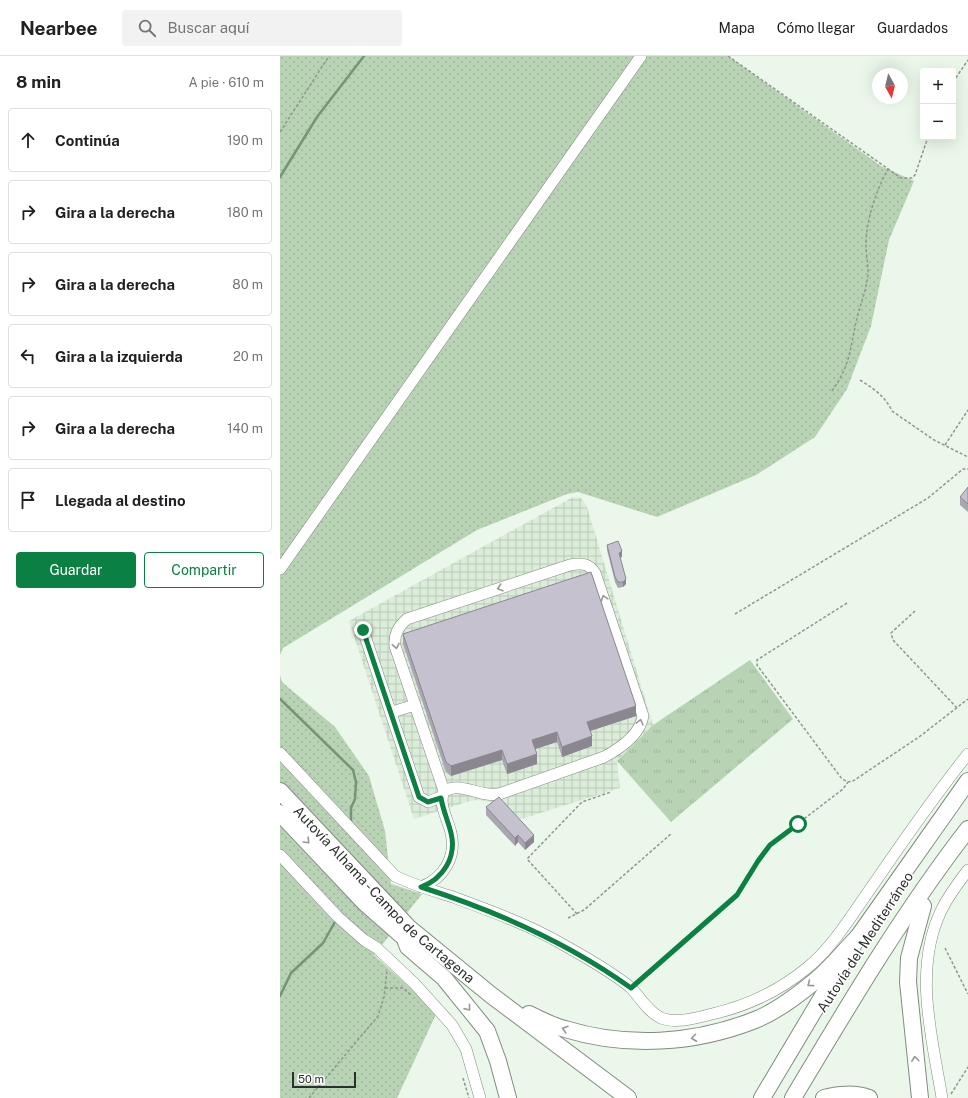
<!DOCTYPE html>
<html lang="es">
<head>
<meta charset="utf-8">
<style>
  :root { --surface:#fff; --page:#f2f2f2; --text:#202124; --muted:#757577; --line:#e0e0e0; --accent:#0b8043 }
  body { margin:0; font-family:"Public Sans",sans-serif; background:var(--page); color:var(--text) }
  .controls { position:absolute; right:12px; top:12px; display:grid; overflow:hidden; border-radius:4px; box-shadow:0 4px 16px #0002 }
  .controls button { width:36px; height:36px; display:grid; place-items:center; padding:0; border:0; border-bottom:1px solid var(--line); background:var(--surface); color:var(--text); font:20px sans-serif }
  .compass { position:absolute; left:592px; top:12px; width:36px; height:36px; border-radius:50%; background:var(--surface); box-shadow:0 4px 16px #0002; rotate:172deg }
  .scale { position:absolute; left:12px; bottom:10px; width:64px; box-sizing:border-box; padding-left:4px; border:2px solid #2c302c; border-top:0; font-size:11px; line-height:14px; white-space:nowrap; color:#2c302c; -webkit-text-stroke:3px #fff; paint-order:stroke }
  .stop { position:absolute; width:12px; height:12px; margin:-9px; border:3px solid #0b8043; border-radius:50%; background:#fff }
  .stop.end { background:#0b8043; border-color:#fff; box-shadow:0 1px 4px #0008 }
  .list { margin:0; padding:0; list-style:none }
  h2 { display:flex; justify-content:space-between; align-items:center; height:52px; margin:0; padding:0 16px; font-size:17px }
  h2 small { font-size:13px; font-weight:400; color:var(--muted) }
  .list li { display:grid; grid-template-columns:26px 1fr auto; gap:12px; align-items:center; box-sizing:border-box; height:64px; margin:0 8px 8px; padding:0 8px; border:1px solid var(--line); border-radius:4px }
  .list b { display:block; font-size:15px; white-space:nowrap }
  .list em { font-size:13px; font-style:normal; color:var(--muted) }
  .actions { display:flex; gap:8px; padding:12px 16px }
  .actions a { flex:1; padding:9px 0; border:1px solid var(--accent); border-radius:4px; text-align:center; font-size:14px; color:var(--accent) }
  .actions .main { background:var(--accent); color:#fff }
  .icon { flex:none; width:22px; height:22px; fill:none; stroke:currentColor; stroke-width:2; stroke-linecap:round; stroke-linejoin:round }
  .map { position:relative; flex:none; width:688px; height:1042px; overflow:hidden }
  header { display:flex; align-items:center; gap:24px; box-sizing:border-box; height:56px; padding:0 20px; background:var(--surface); border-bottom:1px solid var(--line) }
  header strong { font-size:19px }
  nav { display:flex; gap:22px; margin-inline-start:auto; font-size:14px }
  .search { width:280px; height:36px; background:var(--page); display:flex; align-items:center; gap:10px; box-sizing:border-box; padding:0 14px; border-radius:4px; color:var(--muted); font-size:15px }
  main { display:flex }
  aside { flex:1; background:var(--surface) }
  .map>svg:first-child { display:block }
  .industrial { fill:url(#industrial-grid) }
  .grass { fill:url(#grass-tufts) }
  .park { fill:url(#park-dots) }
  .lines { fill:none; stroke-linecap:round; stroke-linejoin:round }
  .stream { stroke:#769573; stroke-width:2.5 }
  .minor-casing { stroke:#828c81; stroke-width:12 }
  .highway-casing { stroke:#828c81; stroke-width:18 }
  .path { stroke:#8f978e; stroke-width:1.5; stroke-dasharray:3 2; stroke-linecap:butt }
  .minor { stroke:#fff; stroke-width:11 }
  .highway { stroke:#fff; stroke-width:16 }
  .wall { fill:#a9a6b2 }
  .shaded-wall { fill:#8a8791 }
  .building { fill:#c5c1cf; stroke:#8a8791 }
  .oneway { stroke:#969896 }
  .route { stroke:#0b8043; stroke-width:5 }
  .labels { text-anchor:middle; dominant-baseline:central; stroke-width:3; stroke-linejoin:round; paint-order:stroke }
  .street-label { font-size:14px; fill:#2c302c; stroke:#fff }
</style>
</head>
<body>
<header>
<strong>Nearbee</strong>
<div class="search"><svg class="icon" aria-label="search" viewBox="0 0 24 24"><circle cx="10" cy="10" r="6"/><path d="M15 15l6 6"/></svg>Buscar aquí</div>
<nav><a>Mapa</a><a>Cómo llegar</a><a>Guardados</a></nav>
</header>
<main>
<aside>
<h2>8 min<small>A pie · 610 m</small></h2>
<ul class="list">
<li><svg class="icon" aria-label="ahead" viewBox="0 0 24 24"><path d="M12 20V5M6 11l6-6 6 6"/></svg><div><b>Continúa</b></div><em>190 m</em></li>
<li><svg class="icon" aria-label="right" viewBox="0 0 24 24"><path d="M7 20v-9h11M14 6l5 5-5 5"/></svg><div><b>Gira a la derecha</b></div><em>180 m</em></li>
<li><svg class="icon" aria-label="right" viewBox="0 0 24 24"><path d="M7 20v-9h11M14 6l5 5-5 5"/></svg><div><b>Gira a la derecha</b></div><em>80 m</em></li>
<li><svg class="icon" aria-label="left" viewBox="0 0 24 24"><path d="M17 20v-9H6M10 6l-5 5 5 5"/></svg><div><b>Gira a la izquierda</b></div><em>20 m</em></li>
<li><svg class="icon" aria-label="right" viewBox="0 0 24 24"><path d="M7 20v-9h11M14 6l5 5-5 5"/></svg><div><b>Gira a la derecha</b></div><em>140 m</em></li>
<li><svg class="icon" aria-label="arrive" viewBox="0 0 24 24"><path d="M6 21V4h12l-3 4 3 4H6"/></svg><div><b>Llegada al destino</b></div></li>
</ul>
<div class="actions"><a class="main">Guardar</a><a>Compartir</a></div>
</aside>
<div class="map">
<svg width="688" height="1042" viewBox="0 0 688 1042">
  <defs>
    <pattern id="industrial-grid" width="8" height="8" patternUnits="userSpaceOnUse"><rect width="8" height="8" fill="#dbecd9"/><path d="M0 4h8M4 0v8" fill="none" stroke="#bccbba"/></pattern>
    <pattern id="grass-tufts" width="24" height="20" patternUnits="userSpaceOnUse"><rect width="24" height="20" fill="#b7d3b4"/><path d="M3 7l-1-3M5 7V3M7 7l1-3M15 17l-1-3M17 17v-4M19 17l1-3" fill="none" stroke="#9eb59b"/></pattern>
    <pattern id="park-dots" width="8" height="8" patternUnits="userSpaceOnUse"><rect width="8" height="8" fill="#b7d3b4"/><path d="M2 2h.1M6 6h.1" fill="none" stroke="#9eb59b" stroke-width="1.8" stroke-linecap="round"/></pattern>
  </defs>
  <rect width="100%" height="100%" fill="#ebf7ea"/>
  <polygon class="industrial" points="293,441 301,442 307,451 373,669 337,705 340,732 235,765 218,747 198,744 190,745 134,763 69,565"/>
  <polygon class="grass" points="470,604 513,663 391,766 337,705 373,669"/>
  <g class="park">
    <polygon points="0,0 448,0 601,110 634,125 609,184 591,270 567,333 535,381 476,419 377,461 298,436 287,438 197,474 3,592 0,599"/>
    <polygon points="0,619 2,626 55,671 89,720 105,775 111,828 142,838 94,899 157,956 117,1042 0,1042"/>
  </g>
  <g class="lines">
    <g class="stream">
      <polyline points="0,121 37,61 84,0"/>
      <polyline points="0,643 73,714 76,726 75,743 71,752 71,769"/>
      <polyline points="0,940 11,917 43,887 56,864"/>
    </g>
    <defs>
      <g id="minor">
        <polyline points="0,513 361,0"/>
        <polyline points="83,574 139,741 148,746 161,741"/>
        <polyline points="112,656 135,649"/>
        <path d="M0,697l115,123c18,9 36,14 55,20 38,14 77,28 112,48 23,13 47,26 68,43 10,10 18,25 31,31 16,6 35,0 51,-4 35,-8 67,-23 95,-46 27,-22 46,-55 66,-83 31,-45 61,-89 95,-131"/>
        <polyline points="0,799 58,861 84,884 97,892 134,927 172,969 186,993 200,1042"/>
        <path d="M141,831c22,-8 36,-30 30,-54 -3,-14 -13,-28 -7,-42 18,-10 36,7 55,3l105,-37c15,-8 36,-22 39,-41l-48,-143c-6,-10 -14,-10 -25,-8l-163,54c-9,8 -13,15 -12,27l49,145"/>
        <path d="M662,1042c-10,-61 -29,-128 -1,-187 7,-15 17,-28 27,-41"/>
      </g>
      <g id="highway">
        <path id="s1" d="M0,735l129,137 82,67 137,103"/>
        <polyline points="0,757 85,847 135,891"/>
        <polyline points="126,886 128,891 164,922 207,975 218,1005 228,1042"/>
        <path d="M249,958c11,5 23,12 36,15 62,19 129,15 190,-9 21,-8 43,-25 60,-39 16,-13 29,-30 43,-44"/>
        <polyline points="482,1042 578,881 688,725"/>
        <path d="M513,1042c55,-92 110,-185 175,-269"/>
        <path d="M544,1042c13,-4 32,-5 45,0"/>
        <polyline points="640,1042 628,926 629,902 643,850"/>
      </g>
    </defs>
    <use href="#minor" class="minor-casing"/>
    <use href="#highway" class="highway-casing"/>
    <g class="path">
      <polyline points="448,0 621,122 632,122 635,119 648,81"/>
      <polyline points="673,26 688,4"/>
      <polyline points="0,76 49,0"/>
      <path d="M580,324c14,9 25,16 32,31l42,29 34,17"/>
      <path d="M552,335c20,-28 18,-46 26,-77 4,-14 9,-27 10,-41 0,-10 -2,-19 -2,-28 0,-25 10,-54 22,-76"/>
      <polyline points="665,389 688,354"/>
      <polyline points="567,547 488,597 477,604 477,609 562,723 568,726 573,725 639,681 688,643"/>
      <polyline points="635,555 611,577 613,584 677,652"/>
      <polyline points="455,558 648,442 683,413 688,413"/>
      <polyline points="297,858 247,803 302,746 331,736"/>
      <polyline points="288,862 304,854 392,777"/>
      <polyline points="665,892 688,938"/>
      <polyline points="358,926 457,839 478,805 490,789 563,733 568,726"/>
      <polyline points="105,932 123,932 132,940"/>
      <polyline points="183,1022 189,1042"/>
      <polyline points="671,1038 688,1011"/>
      <polyline points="29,1042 98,960 104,941 107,914"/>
    </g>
    <use href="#minor" class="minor"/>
    <use href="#highway" class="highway"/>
  </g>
  <g class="wall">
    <polygon points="688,431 688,456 680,449 680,441"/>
    <polygon points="327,489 342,501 340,501 346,528 343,531 338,532 335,526 327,494"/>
    <polygon points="123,578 356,660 310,675 312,690 282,701 277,686 255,693 257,708 227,718 222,704 171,720 166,716 123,588"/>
    <polygon points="206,751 254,786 245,794 238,786 235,790 206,759"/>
  </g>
  <g class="shaded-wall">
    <polygon points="342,495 342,501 339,502 339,497"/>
    <polygon points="346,523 346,528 343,531 343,526"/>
    <polygon points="356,650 356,660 307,676 307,666"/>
    <polygon points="277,676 277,686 252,694 252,684"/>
    <polygon points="312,680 312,690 282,701 282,691"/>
    <polygon points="222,694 222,704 171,720 171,710"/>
    <polygon points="257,698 257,708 227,718 227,708"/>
    <polygon points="238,779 238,786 235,790 235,782"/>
    <polygon points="254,779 254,786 245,794 245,787"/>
  </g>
  <g class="building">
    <polygon points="688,431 688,448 680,441"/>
    <polygon points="338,485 342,495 339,497 346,523 343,526 338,526 335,521 327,489"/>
    <polygon points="311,516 356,650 307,666 312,680 282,691 277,676 252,684 257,698 227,708 222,694 171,710 166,706 123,578"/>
    <polygon points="219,741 254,779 245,787 238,779 235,782 206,751"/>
  </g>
  <defs><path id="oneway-chevron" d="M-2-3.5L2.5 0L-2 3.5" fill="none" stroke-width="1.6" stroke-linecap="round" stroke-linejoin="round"/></defs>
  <g class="oneway">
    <use href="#oneway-chevron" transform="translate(220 532) rotate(162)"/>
    <use href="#oneway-chevron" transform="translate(324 542) rotate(-108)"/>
    <use href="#oneway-chevron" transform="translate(116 590) rotate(79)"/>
    <use href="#oneway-chevron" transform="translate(360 666) rotate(-76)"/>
    <use href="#oneway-chevron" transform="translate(27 785) rotate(46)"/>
    <use href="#oneway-chevron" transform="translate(530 928) rotate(144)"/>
    <use href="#oneway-chevron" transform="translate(188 952) rotate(51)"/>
    <use href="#oneway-chevron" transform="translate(285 973) rotate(-162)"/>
    <use href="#oneway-chevron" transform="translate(414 982) rotate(173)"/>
    <use href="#oneway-chevron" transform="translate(635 1003) rotate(-97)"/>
  </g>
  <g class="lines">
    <path class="route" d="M83,574l56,167 9,5 13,-4c2,12 7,23 10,35 6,24 -8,46 -30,54 75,24 146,55 210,101l106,-93 21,-34 12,-16 28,-21"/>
  </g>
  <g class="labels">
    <g class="street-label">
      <text stroke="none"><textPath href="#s1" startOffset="147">Autovía Alhama - Campo de Cartagena</textPath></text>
      <text transform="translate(585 886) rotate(-57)">Autovía del Mediterráneo</text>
    </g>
  </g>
</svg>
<div class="controls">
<button>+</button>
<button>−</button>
</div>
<svg class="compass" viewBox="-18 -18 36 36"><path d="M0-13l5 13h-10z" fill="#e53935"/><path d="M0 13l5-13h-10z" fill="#757577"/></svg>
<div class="scale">50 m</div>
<div class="stop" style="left:518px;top:768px"></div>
<div class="stop end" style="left:83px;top:574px"></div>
</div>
</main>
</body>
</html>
